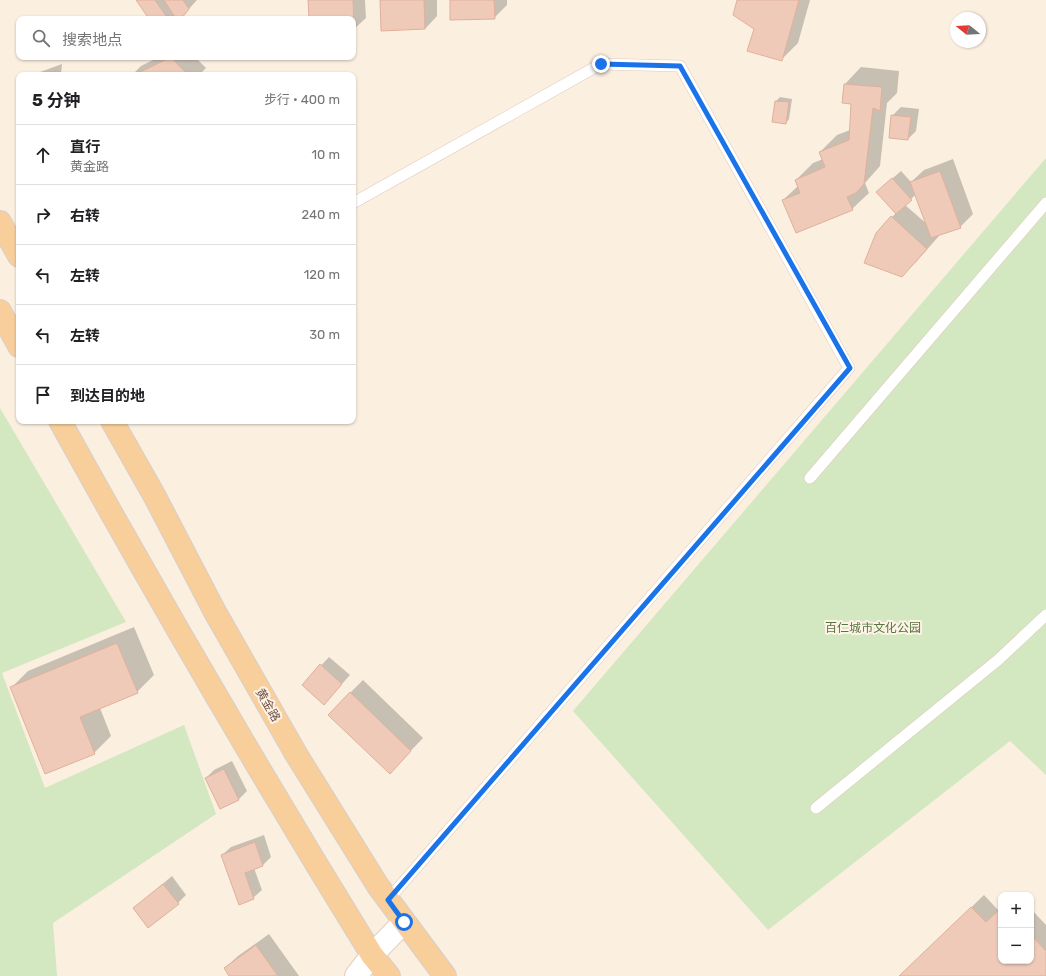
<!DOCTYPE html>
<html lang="zh">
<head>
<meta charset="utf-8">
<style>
  :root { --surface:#fff; --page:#f6f6f6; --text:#202124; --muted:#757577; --line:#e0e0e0 }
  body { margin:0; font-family:Rubik,"Noto Sans SC",sans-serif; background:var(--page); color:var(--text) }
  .controls { position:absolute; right:12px; bottom:12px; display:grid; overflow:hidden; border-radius:8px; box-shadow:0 1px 3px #0004 }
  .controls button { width:36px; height:36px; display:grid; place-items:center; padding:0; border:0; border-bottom:1px solid var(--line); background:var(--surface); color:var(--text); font:20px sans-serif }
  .compass { position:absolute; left:950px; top:12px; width:36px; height:36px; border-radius:50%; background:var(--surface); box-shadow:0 1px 3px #0004; rotate:288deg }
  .stop { position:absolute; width:12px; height:12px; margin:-9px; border:3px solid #1a73e8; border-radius:50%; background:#fff }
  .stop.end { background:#1a73e8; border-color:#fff; box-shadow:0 1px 4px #0008 }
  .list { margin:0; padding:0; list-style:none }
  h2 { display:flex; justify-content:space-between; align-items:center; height:52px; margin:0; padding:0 16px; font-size:17px }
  h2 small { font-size:13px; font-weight:400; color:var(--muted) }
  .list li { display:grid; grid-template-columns:26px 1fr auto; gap:12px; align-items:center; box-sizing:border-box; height:60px; padding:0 16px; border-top:1px solid var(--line) }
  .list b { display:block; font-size:15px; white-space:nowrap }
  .list p { margin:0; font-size:13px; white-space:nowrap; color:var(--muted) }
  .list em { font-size:13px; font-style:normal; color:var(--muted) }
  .icon { flex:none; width:22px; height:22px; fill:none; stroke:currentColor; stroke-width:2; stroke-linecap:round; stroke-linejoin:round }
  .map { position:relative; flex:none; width:1046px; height:976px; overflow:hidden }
  .search { position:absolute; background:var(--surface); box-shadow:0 1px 3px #0004; left:16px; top:16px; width:340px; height:44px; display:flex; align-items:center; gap:10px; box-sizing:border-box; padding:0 14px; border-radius:8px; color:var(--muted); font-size:15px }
  .panel { position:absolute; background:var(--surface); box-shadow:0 1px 3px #0004; left:16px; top:72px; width:340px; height:352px; border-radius:8px }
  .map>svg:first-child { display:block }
  .green { fill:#d3e7c0 }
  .shadow { fill:#0003; fill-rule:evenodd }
  .building { fill:#efcab9; stroke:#e1b09a }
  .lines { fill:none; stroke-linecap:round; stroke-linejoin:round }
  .lane-casing { stroke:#dfcabd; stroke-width:12 }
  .street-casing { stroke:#dfcabd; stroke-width:24 }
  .primary-casing { stroke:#d7cfcc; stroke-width:24 }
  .lane { stroke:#fff; stroke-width:11 }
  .street { stroke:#fff; stroke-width:22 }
  .primary { stroke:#f8ce9b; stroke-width:22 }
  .route { stroke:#1a73e8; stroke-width:5 }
  .labels { text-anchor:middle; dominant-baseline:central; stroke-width:4; stroke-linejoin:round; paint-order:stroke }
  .park-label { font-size:12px; fill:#557742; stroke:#fef3e6 }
  .street-label { font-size:12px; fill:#715449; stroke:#fef3e6 }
</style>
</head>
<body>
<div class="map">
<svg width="1046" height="976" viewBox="0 0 1046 976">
  <rect width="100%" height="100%" fill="#fbefe0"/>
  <g class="green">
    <polygon points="1046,158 1046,775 1010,741 768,930 573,711"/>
    <polygon points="0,408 126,622 2,673 45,788 184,725 216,814 53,923 57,976 0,976"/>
  </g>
  <g class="shadow">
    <polygon points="137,0 197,0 180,19 150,19"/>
    <polygon points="309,0 365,0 366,18 353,30 353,19 310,19"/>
    <polygon points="381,0 437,0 437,16 425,29"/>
    <polygon points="451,0 507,0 507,5 494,18"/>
    <polygon points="738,0 810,0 798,43 781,60 755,29"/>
    <polygon points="159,57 195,57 206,68 199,75 132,75 141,66"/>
    <polygon points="62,64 61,75 32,75"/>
    <polygon points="861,67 899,71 897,93 887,103 880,166 865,183 869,193 852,209 783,200 798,186 796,180 813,163 823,159 820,152 837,135 850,130 852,103 845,84"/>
    <polygon points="780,97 792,99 789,119 786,123 773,121 776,101"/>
    <polygon points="901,107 919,109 916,131 908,139 892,116"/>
    <path d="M953,159l20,55 -13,13 -22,8 1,1 -24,27 -39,-30 20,-20 -10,-29 15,-13 10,11 13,-12zM916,194l11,30 -22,-19z"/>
    <polygon points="134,627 154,675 137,692 100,708 111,736 94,753 11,688 28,671"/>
    <polygon points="329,657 350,675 332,695 303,685"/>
    <polygon points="363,680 423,738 402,760 350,693"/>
    <polygon points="232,761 247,791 239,799 206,778 214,770"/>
    <polygon points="264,835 271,857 263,865 254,868 262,890 253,898 222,855 231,847"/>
    <polygon points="172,876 186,895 178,903 134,908"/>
    <polygon points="984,895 999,911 1001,909 1001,961 1031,961 1031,909 1046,925 1046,976 900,976"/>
    <polygon points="269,934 299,976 231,976 225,968 238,956"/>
  </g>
  <g class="building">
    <polygon points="136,0 155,0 168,19 149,19"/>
    <polygon points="164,0 183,0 189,9 181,19 176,19"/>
    <polygon points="308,0 353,0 354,31 353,19 309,19"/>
    <polygon points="380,0 424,0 425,29 381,31"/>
    <polygon points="450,0 494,0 495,19 450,20"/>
    <polygon points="737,0 799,0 782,61 747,51 754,29 733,15"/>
    <polygon points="171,57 188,75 134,75"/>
    <polygon points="55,71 54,75 45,75"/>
    <polygon points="844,84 882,87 880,111 873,108 864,184 856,193 847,197 853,210 796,233 782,200 800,193 795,180 825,167 819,152 849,140 851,104 842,103"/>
    <polygon points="775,101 789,102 786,124 772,122"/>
    <polygon points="891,115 911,117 908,140 889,138"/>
    <polygon points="940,171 961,228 931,238 910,182"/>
    <polygon points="892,178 912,200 896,214 876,192"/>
    <polygon points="891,216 927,249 902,277 864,263 876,233"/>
    <polygon points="117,643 138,693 80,717 95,754 45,774 10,687"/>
    <polygon points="320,664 342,684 324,705 302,685"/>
    <polygon points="350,692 411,751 390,774 328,715"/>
    <polygon points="224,769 239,800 220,809 205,778"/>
    <polygon points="255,842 263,866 245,873 254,899 239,905 221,855"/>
    <polygon points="163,884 179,904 148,928 133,908"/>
    <polygon points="971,907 986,922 1001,908 1001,961 1031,961 1031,935 1046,951 1046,976 899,976"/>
    <polygon points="256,945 278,976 229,976 224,968"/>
  </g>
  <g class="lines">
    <defs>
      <g id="lane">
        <polyline points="353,203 601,64 680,66 849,368 388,900"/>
        <polyline points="810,478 1046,203"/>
        <polyline points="816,808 998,660 1046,615"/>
      </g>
      <polyline id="street" points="356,976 372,955 404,922"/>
      <g id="primary">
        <polyline points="0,222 19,256"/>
        <polyline points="0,311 19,346"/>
        <path d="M60,421c100,181 204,359 312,534l17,21"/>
        <polyline points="112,421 154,495 215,612 296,754 378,886 445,976"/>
      </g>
    </defs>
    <use href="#lane" class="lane-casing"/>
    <use href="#street" class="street-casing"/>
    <use href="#primary" class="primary-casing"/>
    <use href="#lane" class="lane"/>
    <use href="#street" class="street"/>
    <use href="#primary" class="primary"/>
  </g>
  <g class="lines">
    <polyline class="route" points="404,922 388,900 850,368 680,66 601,64"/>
  </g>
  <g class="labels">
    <g class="park-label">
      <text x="873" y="628">百仁城市文化公园</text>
    </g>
    <g class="street-label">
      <text transform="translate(268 705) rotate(60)">黄金路</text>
    </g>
  </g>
</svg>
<div class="controls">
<button>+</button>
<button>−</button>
</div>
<svg class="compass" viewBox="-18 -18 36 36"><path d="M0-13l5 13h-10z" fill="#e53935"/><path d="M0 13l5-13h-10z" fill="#757577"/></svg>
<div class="stop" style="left:404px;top:922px"></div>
<div class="stop end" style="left:601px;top:64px"></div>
<div class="search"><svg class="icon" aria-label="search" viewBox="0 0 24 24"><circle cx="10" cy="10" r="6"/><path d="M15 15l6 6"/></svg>搜索地点</div>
<section class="panel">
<h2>5 分钟<small>步行 · 400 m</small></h2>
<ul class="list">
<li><svg class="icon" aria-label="ahead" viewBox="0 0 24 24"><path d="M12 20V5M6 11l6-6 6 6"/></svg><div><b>直行</b><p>黄金路</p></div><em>10 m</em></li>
<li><svg class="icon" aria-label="right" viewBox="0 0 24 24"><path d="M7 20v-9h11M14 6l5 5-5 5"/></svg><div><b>右转</b></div><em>240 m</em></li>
<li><svg class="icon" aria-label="left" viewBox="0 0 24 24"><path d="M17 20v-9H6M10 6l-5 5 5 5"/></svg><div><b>左转</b></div><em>120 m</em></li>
<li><svg class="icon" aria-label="left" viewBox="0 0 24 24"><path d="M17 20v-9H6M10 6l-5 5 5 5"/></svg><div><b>左转</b></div><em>30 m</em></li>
<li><svg class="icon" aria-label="arrive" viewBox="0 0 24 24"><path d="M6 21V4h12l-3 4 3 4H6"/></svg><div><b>到达目的地</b></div></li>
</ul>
</section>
</div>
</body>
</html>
